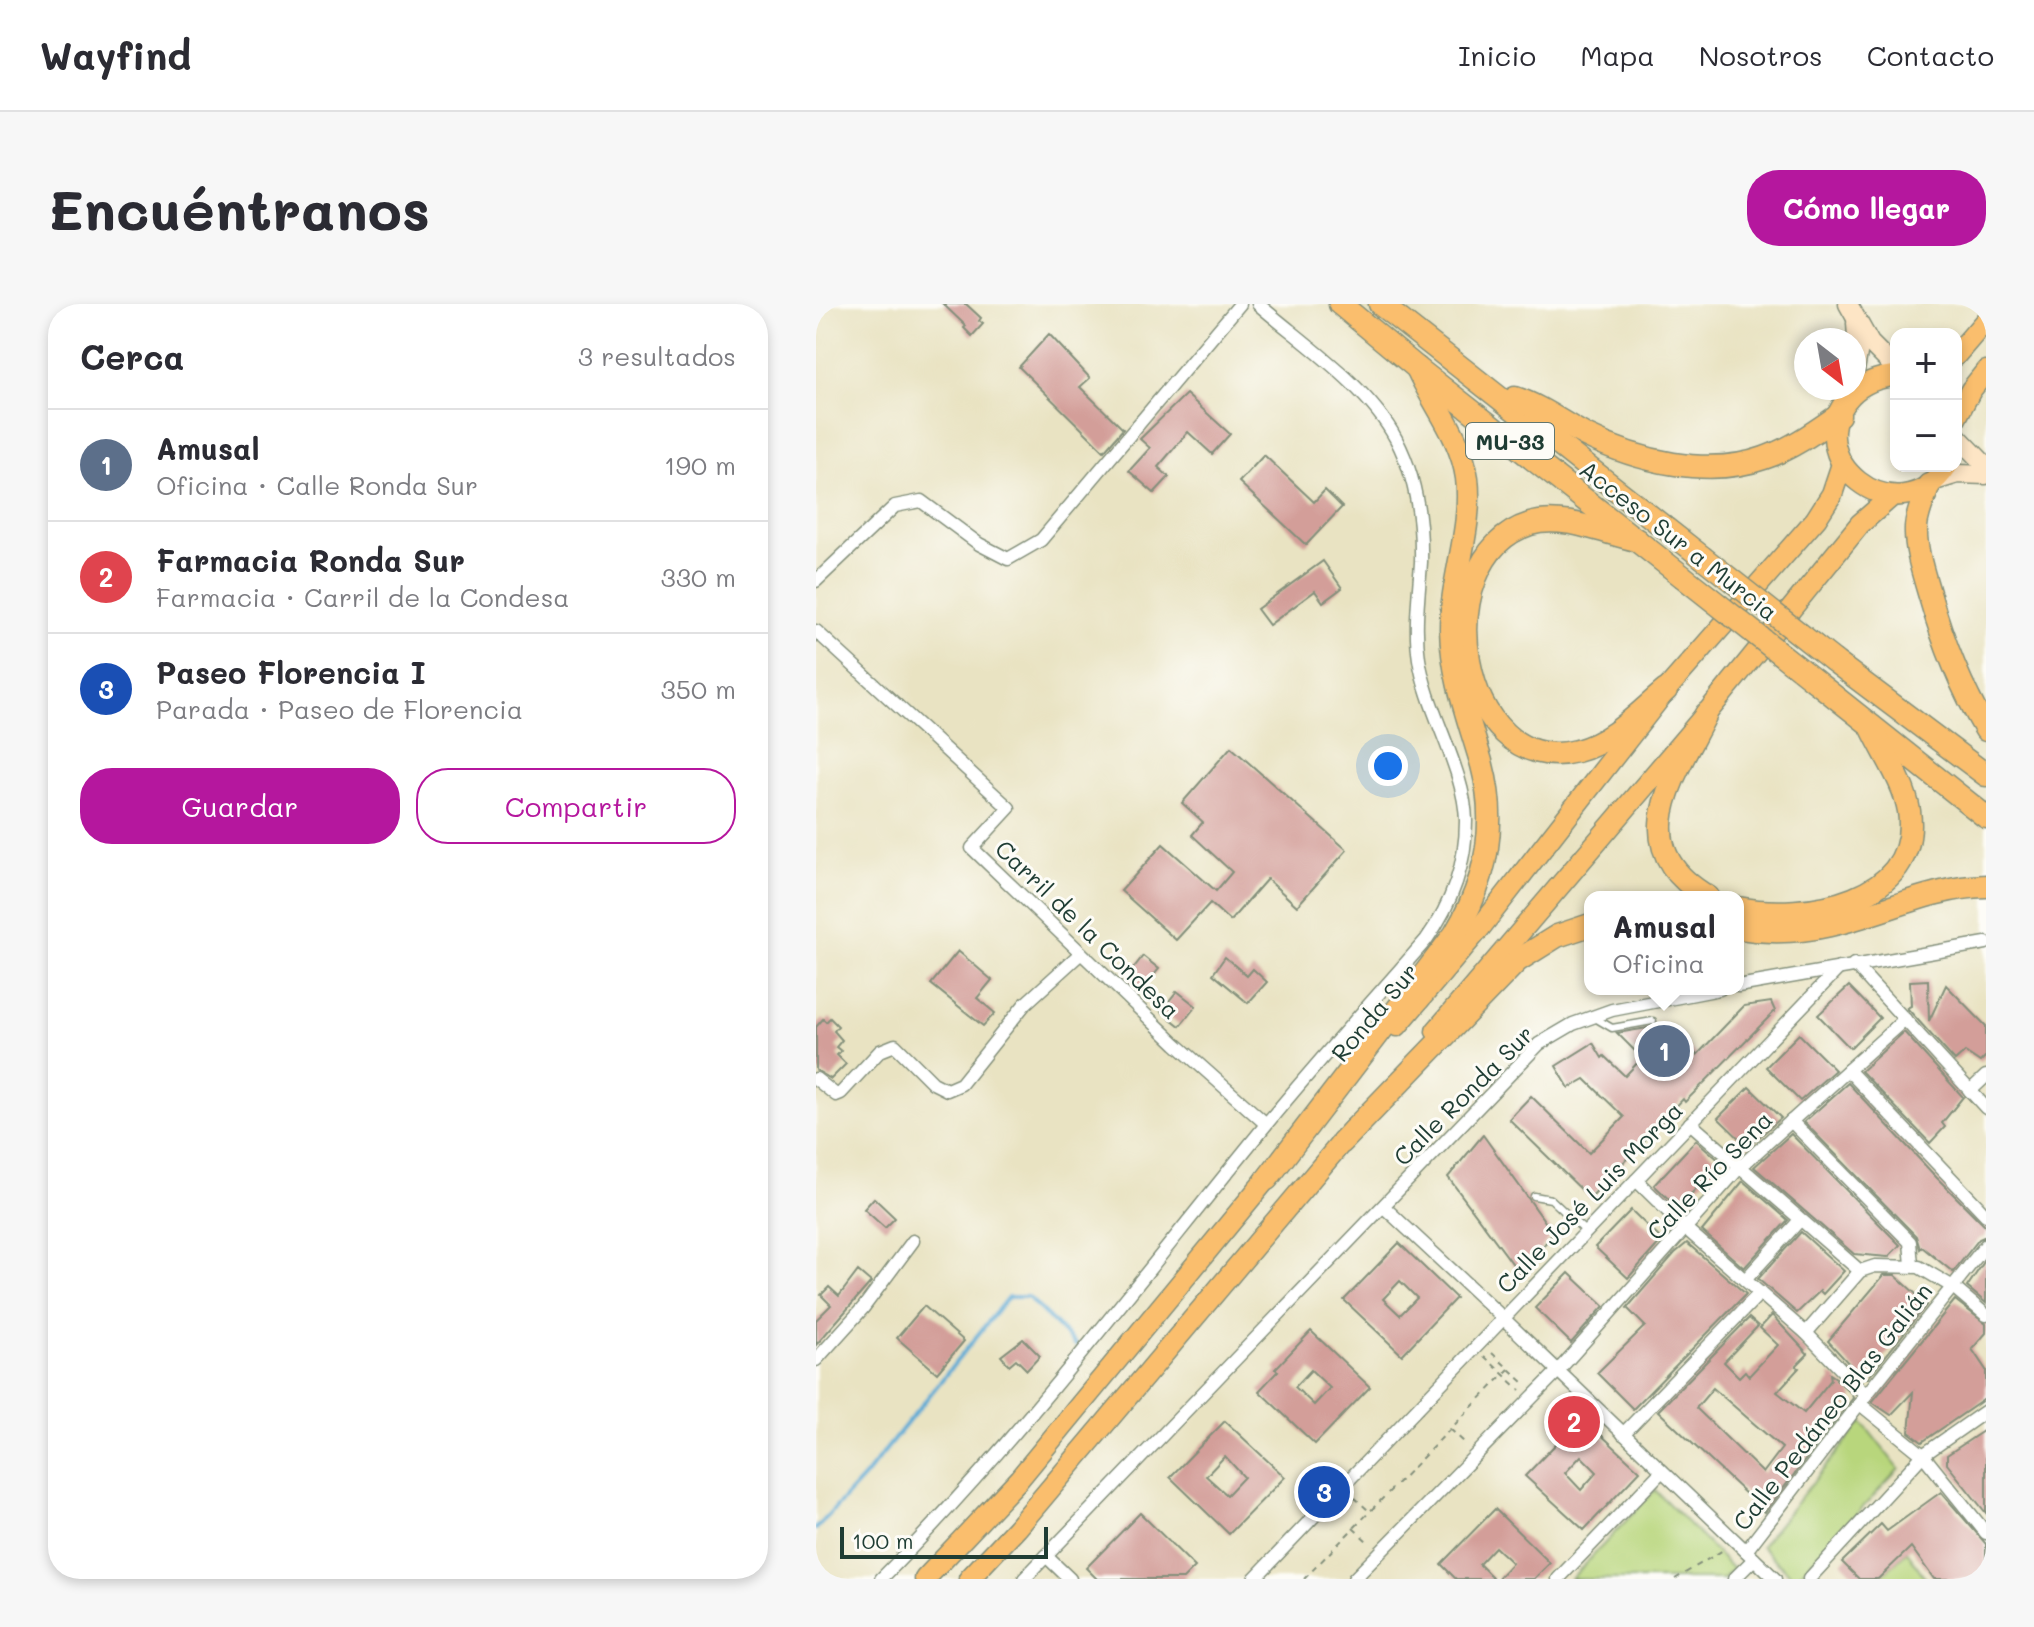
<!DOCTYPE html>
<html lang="es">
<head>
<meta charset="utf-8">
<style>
  :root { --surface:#fff; --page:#f7f7f7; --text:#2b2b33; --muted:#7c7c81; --line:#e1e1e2; --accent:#b5179e }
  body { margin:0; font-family:Mali,sans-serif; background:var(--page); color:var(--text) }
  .controls { position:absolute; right:24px; top:24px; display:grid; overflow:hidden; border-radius:16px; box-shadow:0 4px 12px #0003 }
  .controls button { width:72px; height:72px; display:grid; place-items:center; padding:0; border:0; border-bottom:2px solid var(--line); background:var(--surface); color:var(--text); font:40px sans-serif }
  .compass { position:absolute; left:978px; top:24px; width:72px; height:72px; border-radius:50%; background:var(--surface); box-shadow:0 4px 12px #0003; rotate:149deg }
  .scale { position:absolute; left:24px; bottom:20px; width:208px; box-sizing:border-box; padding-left:8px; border:4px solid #1f3d34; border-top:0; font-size:22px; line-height:28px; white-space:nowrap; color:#1f3d34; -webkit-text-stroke:6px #fdfcf7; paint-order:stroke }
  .you { position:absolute; left:572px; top:462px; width:28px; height:28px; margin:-20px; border:6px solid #fff; border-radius:50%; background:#1a73e8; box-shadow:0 0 0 12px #1a73e833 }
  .badge { display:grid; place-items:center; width:52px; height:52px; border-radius:50%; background:var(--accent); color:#fff; font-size:26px; font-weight:700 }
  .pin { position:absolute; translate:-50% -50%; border:4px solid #fff; box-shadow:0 2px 8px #0006 }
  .popup { position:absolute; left:768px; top:587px; width:160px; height:104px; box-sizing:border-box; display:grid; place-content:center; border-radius:16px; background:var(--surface); filter:drop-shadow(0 2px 6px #0005); font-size:26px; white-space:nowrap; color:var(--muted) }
  .popup b { font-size:30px; color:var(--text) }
  .popup::after { content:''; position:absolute; left:50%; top:100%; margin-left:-16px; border:16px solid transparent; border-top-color:var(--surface) }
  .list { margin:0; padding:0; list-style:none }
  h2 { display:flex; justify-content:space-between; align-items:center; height:104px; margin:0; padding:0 32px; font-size:34px }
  h2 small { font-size:26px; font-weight:400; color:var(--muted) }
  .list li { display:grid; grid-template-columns:52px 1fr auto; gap:24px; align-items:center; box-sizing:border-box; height:112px; padding:0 32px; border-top:2px solid var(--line) }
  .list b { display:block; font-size:30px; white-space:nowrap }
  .list p { margin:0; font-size:26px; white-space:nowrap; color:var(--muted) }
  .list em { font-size:26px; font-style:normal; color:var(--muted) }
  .actions { display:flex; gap:16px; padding:24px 32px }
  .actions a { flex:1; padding:18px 0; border:2px solid var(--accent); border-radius:32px; text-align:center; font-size:28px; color:var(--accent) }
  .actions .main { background:var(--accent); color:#fff }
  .map { position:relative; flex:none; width:1170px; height:1275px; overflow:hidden; border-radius:32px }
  header { display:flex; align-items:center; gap:48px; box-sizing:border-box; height:112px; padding:0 40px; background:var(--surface); border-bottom:2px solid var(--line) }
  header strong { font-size:38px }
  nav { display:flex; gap:44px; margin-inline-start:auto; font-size:28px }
  .intro { display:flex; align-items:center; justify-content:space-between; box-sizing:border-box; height:192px; padding:0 48px }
  h1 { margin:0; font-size:56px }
  .button { padding:20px 36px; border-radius:32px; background:var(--accent); color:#fff; font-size:28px; font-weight:700 }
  main { display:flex; gap:48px; padding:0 48px }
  aside { flex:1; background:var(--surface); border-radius:32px; box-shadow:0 4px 12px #0003 }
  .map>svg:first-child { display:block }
  .green { fill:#b8d67c; stroke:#6c8a58; stroke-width:2 }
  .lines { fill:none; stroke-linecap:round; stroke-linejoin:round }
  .stream { stroke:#5caad5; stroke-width:4 }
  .building { fill:#d39e99; fill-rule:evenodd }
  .lane-casing { stroke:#84907b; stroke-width:9 }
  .street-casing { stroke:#84907b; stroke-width:15 }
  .secondary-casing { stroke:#84907b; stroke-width:21 }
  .primary-casing { stroke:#84907b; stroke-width:23 }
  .highway-casing { stroke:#84907b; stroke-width:25 }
  .path { stroke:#84907b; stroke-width:2; stroke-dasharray:6 6; stroke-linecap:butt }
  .lane { stroke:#fff; stroke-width:6 }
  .street { stroke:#fff; stroke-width:12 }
  .secondary { stroke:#fde5c5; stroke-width:18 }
  .primary { stroke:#fabe6d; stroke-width:20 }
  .highway { stroke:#fabe6d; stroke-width:22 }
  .highway-bridge-casing { stroke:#84907b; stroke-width:25; stroke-linecap:butt }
  .highway-bridge { stroke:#fabe6d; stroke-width:22 }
  .labels { text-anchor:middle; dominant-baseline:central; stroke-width:6; stroke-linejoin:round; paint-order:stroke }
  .shield { fill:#fdfcf7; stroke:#62766e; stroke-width:2 }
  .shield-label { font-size:22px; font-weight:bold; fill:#1f3d34 }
  .street-label { font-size:24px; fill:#1f3d34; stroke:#fdfcf7 }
</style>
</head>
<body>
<header>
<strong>Wayfind</strong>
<nav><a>Inicio</a><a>Mapa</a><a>Nosotros</a><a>Contacto</a></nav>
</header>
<div class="intro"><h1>Encuéntranos</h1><a class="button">Cómo llegar</a></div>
<main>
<aside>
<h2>Cerca<small>3 resultados</small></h2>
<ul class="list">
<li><span class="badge" style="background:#5c6f8a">1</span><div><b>Amusal</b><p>Oficina · Calle Ronda Sur</p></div><em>190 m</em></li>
<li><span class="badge" style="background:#e0444e">2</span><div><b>Farmacia Ronda Sur</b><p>Farmacia · Carril de la Condesa</p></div><em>330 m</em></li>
<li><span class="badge" style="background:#1a4fb4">3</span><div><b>Paseo Florencia I</b><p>Parada · Paseo de Florencia</p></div><em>350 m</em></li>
</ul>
<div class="actions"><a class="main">Guardar</a><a>Compartir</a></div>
</aside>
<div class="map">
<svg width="1170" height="1275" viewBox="0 0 1170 1275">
  <rect width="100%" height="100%" fill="#fdfcf7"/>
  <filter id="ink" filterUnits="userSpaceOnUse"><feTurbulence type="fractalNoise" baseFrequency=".0125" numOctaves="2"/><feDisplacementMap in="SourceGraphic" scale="16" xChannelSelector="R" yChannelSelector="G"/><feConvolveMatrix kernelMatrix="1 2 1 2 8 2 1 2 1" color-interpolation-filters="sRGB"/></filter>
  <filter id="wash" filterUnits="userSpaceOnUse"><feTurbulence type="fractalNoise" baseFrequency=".006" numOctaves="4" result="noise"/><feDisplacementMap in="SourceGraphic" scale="32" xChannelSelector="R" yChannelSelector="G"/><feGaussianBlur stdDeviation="1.8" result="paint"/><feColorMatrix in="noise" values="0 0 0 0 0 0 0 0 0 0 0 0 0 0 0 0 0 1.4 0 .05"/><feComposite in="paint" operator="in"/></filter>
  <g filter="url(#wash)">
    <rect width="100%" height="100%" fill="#e9e3c2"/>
    <g class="green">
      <polygon points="1046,1118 1083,1165 979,1275 945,1242"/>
      <polygon points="839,1186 917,1265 908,1275 755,1275"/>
      <polygon points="1091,1247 1110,1275 1062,1275"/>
    </g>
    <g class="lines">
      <polyline class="stream" points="0,1225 48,1173 192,993 212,993 260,1041"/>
    </g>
    <g id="blocks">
      <g class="building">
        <polygon points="127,0 150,0 165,14 163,17 167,20 156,32 148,24 150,22"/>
        <polygon points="233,30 274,74 264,83 307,125 288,147 203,63"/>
        <polygon points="370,90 414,130 396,150 372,128 342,163 353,173 338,189 313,167 334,144 324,135"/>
        <polygon points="448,151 498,198 509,186 526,203 490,241 423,178"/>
        <polygon points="507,257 526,284 507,298 499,287 453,321 441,305"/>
        <polygon points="415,443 531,546 481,602 451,575 414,617 394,599 360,636 305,587 347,540 400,587 416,568 376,531 387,518 366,499"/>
        <polygon points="142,647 176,676 161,694 179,709 167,722 115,680"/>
        <polygon points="327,652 343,665 324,688 309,675"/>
        <polygon points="409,653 431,672 437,665 451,678 432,699 397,670"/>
        <polygon points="1112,676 1113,717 1130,681 1170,722 1170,752 1164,758 1149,748 1139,757 1091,704 1095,702 1094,677"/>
        <polygon points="1033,682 1064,714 1034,744 1002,711"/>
        <polygon points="361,687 380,702 364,722 345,707"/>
        <polygon points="955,698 959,707 869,798 867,795 774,894 693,815 715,792 773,849 808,813 769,775 753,784 740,762 777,739 786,754 788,752 809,772 826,754 801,729 850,721 881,751 928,702"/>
        <polygon points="14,714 22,722 18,727 26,736 20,743 25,747 21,751 30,760 15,775 0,766 0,723 7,715 10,718"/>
        <polygon points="1088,728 1147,793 1126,819 1129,823 1114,839 1045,767"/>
        <polygon points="983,730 1019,766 984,797 950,763"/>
        <polygon points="1032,779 1121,874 1170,923 1170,932 1163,935 1137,968 1106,943 1104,945 1100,932 988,818"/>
        <polygon points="933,783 965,814 932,843 902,814"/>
        <polygon points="975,830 1084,941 1072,953 1038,950 938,863"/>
        <polygon points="667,831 737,929 705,971 632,873"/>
        <polygon points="880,836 905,858 862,904 838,881"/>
        <polygon points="927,877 972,916 928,964 886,927"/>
        <polygon points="58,894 79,914 69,924 48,905"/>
        <polygon points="815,906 846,936 812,974 779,943"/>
        <polygon points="985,928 1028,967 1007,990 1004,987 981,1009 942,975"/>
        <path d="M583,939l57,55 -54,57 -58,-55zM584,977l17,17 -17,17 -17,-16z"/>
        <polygon points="871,939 930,990 817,1105 781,1069 829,1022 811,1004 859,949"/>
        <polygon points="1170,955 1170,999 1151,983"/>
        <polygon points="42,967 55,978 0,1041 0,1016 15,1001 5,991 13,983 23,992"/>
        <polygon points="753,969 788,1002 755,1039 719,1004"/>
        <polygon points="1068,971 1079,971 1111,1000 1052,1074 1046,1074 1012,1037"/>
        <polygon points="1139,996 1170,1020 1170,1029 1156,1045 1170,1066 1170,1094 1106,1138 1093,1128 1097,1088 1075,1111 1056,1098"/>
        <polygon points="108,1002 148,1037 121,1069 81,1034"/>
        <path d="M956,1011l36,39 -12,12 3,2 -22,24 27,21 27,-33 -1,-6 9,6h-2l15,14 1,4 -88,114 -107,-101 91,-93 9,8 -34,36 15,15 6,-6 4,5 29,-31 -18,-17zM897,1084l69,60 -19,25 -67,-65z"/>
        <path d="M495,1027l59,56 -55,57 -56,-53 19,-20 -3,-2zM495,1066l19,18 -16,17 -19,-18z"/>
        <polygon points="207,1035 224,1052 211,1066 200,1055 193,1061 185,1052"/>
        <path d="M766,1113l58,54 -56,59 -59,-54zM765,1152l16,16 -16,18 -16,-17z"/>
        <path d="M409,1117l60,56 -56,57 -59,-57zM409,1152l19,21 -17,18 -21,-19z"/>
        <polygon points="1170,1125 1170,1209 1131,1160 1131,1151"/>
        <polygon points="1125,1188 1170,1240 1170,1275 1118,1275 1095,1243 1062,1275 1043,1275 1026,1258 1065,1220 1071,1227"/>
        <polygon points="679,1205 734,1259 718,1275 681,1275 696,1259 679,1243 663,1260 678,1275 640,1275 625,1260"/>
        <polygon points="324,1209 379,1263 367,1275 281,1275 270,1264"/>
      </g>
    </g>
  </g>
  <g filter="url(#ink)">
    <use href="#blocks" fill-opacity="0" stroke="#84907b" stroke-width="2"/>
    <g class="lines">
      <defs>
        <g id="lane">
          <polyline points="779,714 796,724 837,717"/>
          <polyline points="718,892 735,895 770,928"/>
        </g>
        <g id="street">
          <polyline points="0,277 79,202 105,197 163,240 192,255 225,236 424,0"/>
          <polyline points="0,327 193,504 156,544 360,740 450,820"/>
          <polyline points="1038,660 1170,804"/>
          <polyline points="922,682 1170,639"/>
          <polyline points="1032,766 1170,911"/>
          <polyline points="0,775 20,791 25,789 64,747 79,741 117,779 131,786 145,780 209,700 265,649"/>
          <polyline points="1154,787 1170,772"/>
          <polyline points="975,817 1094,938 1096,961"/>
          <polyline points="874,819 1044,967"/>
          <polyline points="820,876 869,924 990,1029 1050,1091"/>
          <polyline points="568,903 687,1014 959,1275"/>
          <polyline points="929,976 984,916"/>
          <polyline points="990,1029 1044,967 1059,962 1103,963 1137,983 1170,1011"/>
          <polyline points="0,1056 47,1004 97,937"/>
          <polyline points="1044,1100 1107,1151 1170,1229"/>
          <polyline points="807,1130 944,989"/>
          <polyline points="930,1247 1050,1091 1170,941"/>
          <polyline points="230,1252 254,1275"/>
          <path d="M65,1275c139,-140 258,-299 383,-452 52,-64 108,-125 162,-187 25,-35 40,-75 40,-119 -1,-52 -39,-109 -47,-162 -5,-33 0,-65 2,-97 1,-43 -5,-85 -25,-123 -28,-53 -93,-96 -138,-135"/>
          <polyline points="208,1275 723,740 757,720 796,706 904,685"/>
          <polyline points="438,1275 1023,664"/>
          <polyline points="538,1275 741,1068 923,864 1089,715"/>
          <polyline points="742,1275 846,1167"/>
          <polyline points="918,1275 938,1255"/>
          <polyline points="993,1275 1107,1151 1170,1107"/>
        </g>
        <g id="secondary">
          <polyline points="1032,0 1054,39 1080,65"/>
          <polyline points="1038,72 1042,49 1040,19"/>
          <polyline points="1140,131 1170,162"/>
          <polyline points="1119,177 1142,170 1170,171"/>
        </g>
        <g id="primary">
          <polyline points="1140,51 1170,16"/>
          <path d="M1080,72c-17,1 -33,7 -45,19 -58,61 46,146 96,71"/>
          <polyline points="1140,114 1155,86 1170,67"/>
          <polyline points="581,722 664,624 850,386 1000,215 1016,190 1026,160"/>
          <polyline points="620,727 890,410 1044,220 1076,192"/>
          <polyline points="109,1275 203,1175 461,862"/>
          <polyline points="153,1275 201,1224 537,825"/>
        </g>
        <g id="highway">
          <polyline points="524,0 601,64 866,272"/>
          <polyline points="564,0 886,253"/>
          <path d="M699,94c25,8 47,25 70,37 52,26 123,43 179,23 27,-9 52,-27 75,-43"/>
          <path d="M1113,181c-5,14 -12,27 -13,42 -1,22 7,45 13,66 14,49 31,93 57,137"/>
          <path d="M821,236c-33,-7 -74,-26 -107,-16 -107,33 -71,258 47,227 36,-9 61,-38 89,-61"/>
          <polyline points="1018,357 1170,471"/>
          <polyline points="999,377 1170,513"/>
          <path d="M890,410c-32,64 -84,133 2,183"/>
          <path d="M922,604c66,13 184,-5 171,-97 -5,-30 -26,-58 -38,-85"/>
          <path d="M922,624c31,5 62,4 92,-3 53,-11 101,-38 156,-39"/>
          <polyline points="526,838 701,657 741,632 774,621"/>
          <path d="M451,875l188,-245c31,-52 43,-109 27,-169 -13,-45 -30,-88 -31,-136 0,-50 22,-100 16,-151 -6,-42 -33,-72 -50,-110"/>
        </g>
      </defs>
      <use href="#lane" class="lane-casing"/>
      <use href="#street" class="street-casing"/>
      <use href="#secondary" class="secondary-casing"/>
      <use href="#primary" class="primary-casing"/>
      <use href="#highway" class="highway-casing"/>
      <g class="path">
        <polyline points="676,1049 709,1080"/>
        <polyline points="668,1052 704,1086"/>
        <polyline points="634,1125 650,1140"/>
        <polyline points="538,1193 554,1208"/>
        <polyline points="537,1224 553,1239"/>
        <polyline points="488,1275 693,1065"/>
        <polyline points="859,1275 909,1245"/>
      </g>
      <use href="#lane" class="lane"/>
      <use href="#street" class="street"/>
      <use href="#secondary" class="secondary"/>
      <use href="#primary" class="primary"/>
      <use href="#highway" class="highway"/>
      <defs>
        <g id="highway-bridge">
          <polyline points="886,253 1018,357"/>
          <polyline points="866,272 999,377"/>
        </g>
      </defs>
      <use href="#highway-bridge" class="highway-bridge-casing"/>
      <use href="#highway-bridge" class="highway-bridge"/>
    </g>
  </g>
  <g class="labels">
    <rect class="shield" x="650" y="119" width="88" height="36" rx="6"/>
    <g class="shield-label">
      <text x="694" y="137">MU-33</text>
    </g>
    <g class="street-label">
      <text transform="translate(863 236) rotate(38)">Acceso Sur a Murcia</text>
      <text transform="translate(272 625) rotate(44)">Carril de la Condesa</text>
      <text transform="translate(558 708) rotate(-50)">Ronda Sur</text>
      <text transform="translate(647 791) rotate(-45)">Calle Ronda Sur</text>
      <text transform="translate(893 871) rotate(-46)">Calle Río Sena</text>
      <text transform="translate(773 893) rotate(-46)">Calle José Luis Morga</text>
      <text transform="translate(1016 1102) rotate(-52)">Calle Pedáneo Blas Galián</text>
    </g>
  </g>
</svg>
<div class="controls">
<button>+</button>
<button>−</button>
</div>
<svg class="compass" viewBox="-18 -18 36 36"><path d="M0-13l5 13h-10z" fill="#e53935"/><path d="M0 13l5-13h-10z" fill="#7c7c81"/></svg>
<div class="scale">100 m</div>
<div class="you"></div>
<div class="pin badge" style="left:848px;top:747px;background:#5c6f8a">1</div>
<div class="popup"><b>Amusal</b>Oficina</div>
<div class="pin badge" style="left:758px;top:1118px;background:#e0444e">2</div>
<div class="pin badge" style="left:508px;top:1188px;background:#1a4fb4">3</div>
</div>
</main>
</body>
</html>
